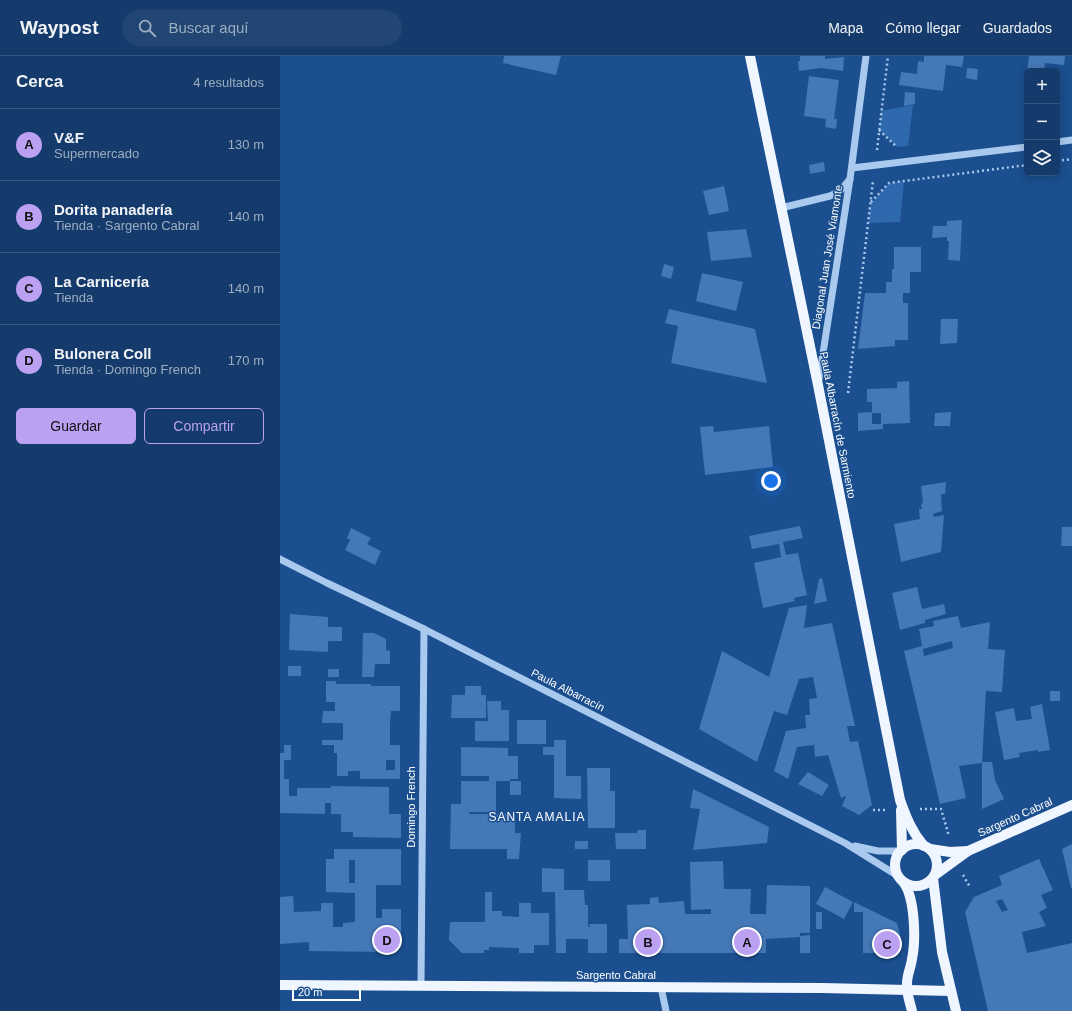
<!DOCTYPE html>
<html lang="es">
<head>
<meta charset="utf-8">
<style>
  :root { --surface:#143b6b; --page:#214673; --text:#f1f3f6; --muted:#9dadc1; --line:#33557e; --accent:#bca0f2 }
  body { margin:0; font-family:Arial,sans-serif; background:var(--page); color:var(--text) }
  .controls { position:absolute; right:12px; top:12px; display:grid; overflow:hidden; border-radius:6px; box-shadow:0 2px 10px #0003 }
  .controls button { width:36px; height:36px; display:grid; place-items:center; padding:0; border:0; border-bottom:1px solid var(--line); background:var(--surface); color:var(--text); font:20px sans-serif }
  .scale { position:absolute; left:12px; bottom:10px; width:69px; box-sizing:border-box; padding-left:4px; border:2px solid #fff; border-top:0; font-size:11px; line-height:14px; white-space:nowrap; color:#fff; -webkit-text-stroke:3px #1b4f8f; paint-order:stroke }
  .you { position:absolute; left:491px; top:425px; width:14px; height:14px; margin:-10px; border:3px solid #fff; border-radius:50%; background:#1a73e8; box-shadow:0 0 0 6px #1a73e833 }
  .badge { display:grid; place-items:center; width:26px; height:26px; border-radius:50%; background:var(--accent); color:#111; font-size:13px; font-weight:700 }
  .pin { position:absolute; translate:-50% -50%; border:2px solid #fff; box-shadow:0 1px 4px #0006 }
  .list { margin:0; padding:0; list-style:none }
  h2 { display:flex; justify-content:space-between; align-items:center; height:52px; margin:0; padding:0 16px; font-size:17px }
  h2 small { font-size:13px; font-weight:400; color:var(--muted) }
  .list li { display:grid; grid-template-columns:26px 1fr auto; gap:12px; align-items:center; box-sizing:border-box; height:72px; padding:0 16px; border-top:1px solid var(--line) }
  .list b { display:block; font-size:15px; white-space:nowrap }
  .list p { margin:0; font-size:13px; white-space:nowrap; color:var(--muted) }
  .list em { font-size:13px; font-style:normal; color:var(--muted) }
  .actions { display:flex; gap:8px; padding:12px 16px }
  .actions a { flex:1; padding:9px 0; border:1px solid var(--accent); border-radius:6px; text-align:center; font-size:14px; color:var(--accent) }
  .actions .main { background:var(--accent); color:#111 }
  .icon { flex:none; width:22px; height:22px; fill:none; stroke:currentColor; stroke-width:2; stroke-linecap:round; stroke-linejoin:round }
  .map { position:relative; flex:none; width:792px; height:955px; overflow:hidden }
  header { display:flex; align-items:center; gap:24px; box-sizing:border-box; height:56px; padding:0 20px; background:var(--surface); border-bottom:1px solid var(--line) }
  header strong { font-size:19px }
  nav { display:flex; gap:22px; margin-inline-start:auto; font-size:14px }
  .search { width:280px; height:36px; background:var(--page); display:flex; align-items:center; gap:10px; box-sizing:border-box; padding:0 14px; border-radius:22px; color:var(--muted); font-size:15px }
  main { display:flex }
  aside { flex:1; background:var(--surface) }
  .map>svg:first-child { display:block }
  .green { fill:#2e69ad }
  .building { fill:#4478b7; fill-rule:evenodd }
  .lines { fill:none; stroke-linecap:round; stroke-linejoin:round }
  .path { stroke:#a9c9ee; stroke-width:2.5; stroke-dasharray:2 3; stroke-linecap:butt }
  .minor { stroke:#a9c9ee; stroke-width:7 }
  .major { stroke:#f0f6ff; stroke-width:10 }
  .labels { text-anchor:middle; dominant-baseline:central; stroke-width:3; stroke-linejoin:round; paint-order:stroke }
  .street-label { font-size:11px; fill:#fff; stroke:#1b4f8f }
  .neighbourhood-label { font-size:12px; letter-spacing:1px; fill:#fff; stroke:#1b4f8f }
</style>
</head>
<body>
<header>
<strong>Waypost</strong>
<div class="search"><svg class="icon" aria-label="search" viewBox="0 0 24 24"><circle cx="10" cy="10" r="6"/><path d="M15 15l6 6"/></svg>Buscar aquí</div>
<nav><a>Mapa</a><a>Cómo llegar</a><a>Guardados</a></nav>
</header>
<main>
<aside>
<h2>Cerca<small>4 resultados</small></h2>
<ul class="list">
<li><span class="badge">A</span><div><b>V&amp;F</b><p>Supermercado</p></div><em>130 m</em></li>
<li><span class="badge">B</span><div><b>Dorita panadería</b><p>Tienda · Sargento Cabral</p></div><em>140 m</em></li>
<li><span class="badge">C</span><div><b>La Carnicería</b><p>Tienda</p></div><em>140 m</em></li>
<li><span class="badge">D</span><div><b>Bulonera Coll</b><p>Tienda · Domingo French</p></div><em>170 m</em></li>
</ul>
<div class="actions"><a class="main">Guardar</a><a>Compartir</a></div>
</aside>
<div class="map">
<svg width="792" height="955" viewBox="0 0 792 955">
  <rect width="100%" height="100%" fill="#1b4f8f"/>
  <g class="green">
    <polygon points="633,49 628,90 617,91 599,74 601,55"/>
    <polygon points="624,125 620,166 588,167 591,147 609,127"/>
  </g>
  <g class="building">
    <polygon points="224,0 281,0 276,19 223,7"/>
    <polygon points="520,0 545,0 545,3 564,1 563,15 541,12 519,15 518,5 520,5"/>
    <polygon points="644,0 684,0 682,11 666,9 663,35 619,29 621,16 637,18 638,5 644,6"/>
    <polygon points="749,0 785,0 784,9 765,7 764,15 747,15"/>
    <polygon points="687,12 698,13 697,24 686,22"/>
    <polygon points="529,20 559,24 554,63 557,63 556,73 545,71 546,63 524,60"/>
    <polygon points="625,36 635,37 635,48 624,50"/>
    <polygon points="544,106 545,115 530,118 529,109"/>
    <polygon points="444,130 449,155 429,159 423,135"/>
    <polygon points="682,164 680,205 668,204 669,185 667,185 667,181 652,182 653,170 667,170 667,165"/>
    <polygon points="466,173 472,201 431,205 427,176"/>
    <polygon points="614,191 641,191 641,216 630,216 630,237 623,237 623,247 628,247 628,284 615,284 615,290 578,293 585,237 606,237 606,226 612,226 612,213 614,213"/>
    <polygon points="384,208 394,211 391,223 381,220"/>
    <polygon points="422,217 463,226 456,255 416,245"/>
    <polygon points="389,253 475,273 487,327 391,307 398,270 385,267"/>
    <polygon points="661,263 678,263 677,287 660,288"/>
    <polygon points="629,325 630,367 603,368 603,373 578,375 578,357 592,356 592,368 601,368 601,357 592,357 592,346 587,346 587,333 617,332 617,326"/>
    <polygon points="671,356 670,370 654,370 655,357"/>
    <polygon points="433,370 434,376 489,370 493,411 425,419 420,371"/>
    <polygon points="666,426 665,438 661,438 662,455 653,458 654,461 664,459 661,496 621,506 614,468 640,463 639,453 642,453 641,448 643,447 641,430"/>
    <polygon points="520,470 523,482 503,486 506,499 518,497 527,539 514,542 515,545 483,552 474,507 501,501 499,488 472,493 469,480"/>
    <polygon points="782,471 792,471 792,490 781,490"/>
    <polygon points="71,472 91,482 87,488 101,495 95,509 65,494 70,484 67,482"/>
    <polygon points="542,522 547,545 534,548 539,523"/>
    <polygon points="637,531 642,553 664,548 666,558 645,564 645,567 620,574 612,537"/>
    <polygon points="527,549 524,572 552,567 575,670 567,670 570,686 578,685 592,749 579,759 562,750 566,740 561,742 548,699 535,701 534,689 517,691 508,723 494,715 506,675 526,672 525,659 530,659 529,643 537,642 533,621 519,623 507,659 494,655 477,706 419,673 442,595 489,621 509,552"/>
    <polygon points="10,558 48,561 48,571 62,571 62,585 48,585 48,596 9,594"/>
    <path d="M678,560l3,12 29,-6 -2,27 17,1 -3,42 -16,-1 -4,72 -23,3 7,32 -26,6 -36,-153 18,-5 -3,-17 15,-3 -1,-5zM672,585l1,7 -29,8 -1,-7z"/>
    <polygon points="83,577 94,577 106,583 106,594 110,595 110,608 95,608 94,621 82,621"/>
    <rect x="8" y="610" width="13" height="10"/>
    <rect x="48" y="613" width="11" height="8"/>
    <path d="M46,625h10v3h35v2h29v25h-9l-1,12v22h10v34h-40v-8h-12v5h-11v-23h-3v-8h-12v-5h21v-17h-21l1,-12h12v-9h-9zM106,704h9v10h-9z"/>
    <polygon points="185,630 201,630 201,639 206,639 206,662 171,662 172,639 185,639"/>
    <rect x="770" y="635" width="10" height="10"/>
    <polygon points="207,645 221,645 221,654 229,654 229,685 195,685 195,665 208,665"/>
    <polygon points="762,648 770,694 758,696 758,694 739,697 740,701 724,704 715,656 734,652 736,665 752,663 750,651"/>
    <rect x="237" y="664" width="29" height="24"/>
    <polygon points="274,684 286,684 286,720 301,720 301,743 274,742 274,699 263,699 263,691 274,691"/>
    <polygon points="4,689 11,689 11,704 4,704 4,723 9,723 9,740 17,740 17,732 51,732 51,730 109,731 109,758 121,758 121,782 73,781 73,776 61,776 61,758 51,758 51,747 45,747 45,758 0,757 0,697 4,697"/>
    <polygon points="181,691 228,692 228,700 238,700 238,723 230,723 230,725 216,725 216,756 189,756 189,758 235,758 235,777 241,777 239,803 227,803 227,793 170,793 171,748 181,748 181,725 209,725 209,720 181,720"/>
    <polygon points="702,706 712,706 715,724 724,743 702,753"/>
    <polygon points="307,712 330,712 330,735 335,735 335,772 308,772"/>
    <polygon points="528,716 549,729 542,740 518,728"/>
    <rect x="230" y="725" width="11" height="14"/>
    <polygon points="413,733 489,771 487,787 413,794 420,753 410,752"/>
    <polygon points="358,774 366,774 366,793 336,793 335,777 357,777"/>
    <rect x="295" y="785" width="13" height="8"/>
    <polygon points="792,788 792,832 791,832 782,793"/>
    <path d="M54,793h67v36h-25v33h6v-9h19v28l-14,15 -78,-1v-9l-29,2v-47l13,-1 1,16 27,-1v-8h12v24h10v-4l12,-1v-29l-29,-1v-33h8zM69,804h6v23h-6z"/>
    <path d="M759,803l14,31 -12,5 6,13 -8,4 7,14 -24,6 5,21 45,-10v68h-84l-23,-99 9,-15 28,-12 -3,-9zM722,843l6,11 -6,2 -6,-11z"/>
    <rect x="308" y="804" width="22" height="21"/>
    <polygon points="443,805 444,833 471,833 470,858 486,858 487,829 530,830 530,877 520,877 520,880 530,879 530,897 520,897 520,881 486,883 486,897 339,897 339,883 348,883 347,849 370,848 370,842 378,841 379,847 404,845 405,858 431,858 431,853 411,854 410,806"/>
    <polygon points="262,812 284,813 284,834 304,834 305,849 308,849 308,871 310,871 309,868 327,868 327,897 308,897 308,883 286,883 286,897 276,897 275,836 262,836"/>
    <polygon points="545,831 573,846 564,863 536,848"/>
    <polygon points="205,836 212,836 212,855 222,855 222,860 239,861 239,847 251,847 251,857 269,857 269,889 254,889 254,897 239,897 239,892 209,891 209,894 204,894 204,897 182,897 169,884 170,866 205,866"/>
    <polygon points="574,846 617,867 621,883 610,897 583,897 583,856 574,856"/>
    <rect x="536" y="856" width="6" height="17"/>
  </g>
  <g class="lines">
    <g class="path">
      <polyline points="599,74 617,91"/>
      <polyline points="597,94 608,0"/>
      <polyline points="777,105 792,103"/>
      <polyline points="591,146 609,127 747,109"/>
      <polyline points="568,337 593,125"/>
      <polyline points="640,753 661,753 669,780"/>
      <polyline points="593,754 605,754"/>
      <polyline points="683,819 690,831"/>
    </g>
    <g class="minor">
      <polyline points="777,86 792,84"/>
      <polyline points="572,112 747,91"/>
      <polyline points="501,152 550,140 561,134 570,123"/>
      <polyline points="539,323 570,123 586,0"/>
      <polyline points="0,503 47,527 144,573 565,787 618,820"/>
      <polyline points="575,790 598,795 621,795"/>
      <polyline points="141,929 144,573"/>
      <polyline points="381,931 386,955"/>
    </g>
    <g class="major">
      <path d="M470,0l68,329 82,415c6,17 12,32 24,46"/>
      <polyline points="621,754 622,794"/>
      <circle cx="636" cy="809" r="21"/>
      <polyline points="650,793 670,796 688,795"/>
      <polyline points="655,819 688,795 792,749"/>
      <polyline points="653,822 662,896 676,955"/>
      <path d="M624,827c11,16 12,57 8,76 -1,8 -5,16 -5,24 -1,10 3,19 5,28"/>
      <polyline points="0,929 542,932 671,935"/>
    </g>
  </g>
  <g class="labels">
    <g class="street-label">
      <text transform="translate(547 201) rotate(-81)">Diagonal Juan José Viamonte</text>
      <text transform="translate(558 369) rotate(79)">Paula Albarracín de Sarmiento</text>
      <text transform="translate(288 634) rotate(27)">Paula Albarracín</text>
      <text transform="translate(131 751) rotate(-90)">Domingo French</text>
      <text transform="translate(735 761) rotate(-24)">Sargento Cabral</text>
      <text x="336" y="919">Sargento Cabral</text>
    </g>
    <g class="neighbourhood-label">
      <text x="257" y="761">SANTA AMALIA</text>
    </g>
  </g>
</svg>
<div class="controls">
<button>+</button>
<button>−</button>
<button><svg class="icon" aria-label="layers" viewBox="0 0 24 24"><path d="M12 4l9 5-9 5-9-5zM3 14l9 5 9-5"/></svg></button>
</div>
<div class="scale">20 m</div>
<div class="you"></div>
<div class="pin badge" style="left:467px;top:886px">A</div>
<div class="pin badge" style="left:368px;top:886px">B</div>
<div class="pin badge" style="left:607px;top:888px">C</div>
<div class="pin badge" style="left:107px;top:884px">D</div>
</div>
</main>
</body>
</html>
